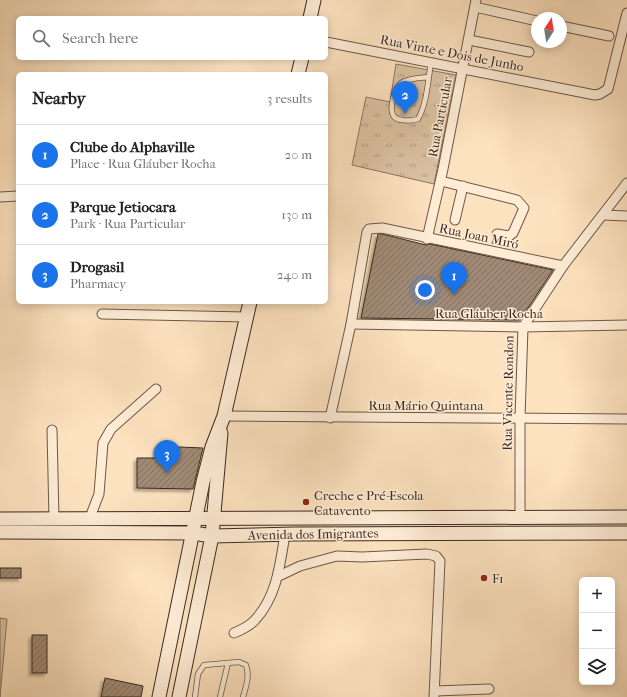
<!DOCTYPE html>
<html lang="en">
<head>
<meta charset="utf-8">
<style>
  :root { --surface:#fff; --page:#f2f2f2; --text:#202124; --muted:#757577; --line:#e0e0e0; --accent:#1a73e8 }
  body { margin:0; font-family:"IM FELL French Canon",serif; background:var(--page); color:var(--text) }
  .controls { position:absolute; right:12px; bottom:12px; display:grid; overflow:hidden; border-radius:6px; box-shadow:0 2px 10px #0003 }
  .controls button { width:36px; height:36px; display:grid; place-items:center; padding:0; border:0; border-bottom:1px solid var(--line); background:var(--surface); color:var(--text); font:20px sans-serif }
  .compass { position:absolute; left:531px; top:12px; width:36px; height:36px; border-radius:50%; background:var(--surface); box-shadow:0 2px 10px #0003; rotate:12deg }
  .you { position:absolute; left:425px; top:290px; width:14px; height:14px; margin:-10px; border:3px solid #fff; border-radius:50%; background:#1a73e8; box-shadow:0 0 0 6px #1a73e833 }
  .badge { display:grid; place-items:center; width:26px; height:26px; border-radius:50%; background:var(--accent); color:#fff; font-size:13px; font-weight:700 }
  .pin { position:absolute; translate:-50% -33px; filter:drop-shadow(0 1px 2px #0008) }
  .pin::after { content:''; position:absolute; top:21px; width:14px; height:12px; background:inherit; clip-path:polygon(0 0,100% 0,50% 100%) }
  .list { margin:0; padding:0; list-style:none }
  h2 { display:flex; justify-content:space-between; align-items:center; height:52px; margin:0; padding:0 16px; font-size:17px }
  h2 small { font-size:13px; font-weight:400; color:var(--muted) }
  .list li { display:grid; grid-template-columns:26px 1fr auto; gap:12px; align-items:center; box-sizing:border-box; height:60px; padding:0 16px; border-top:1px solid var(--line) }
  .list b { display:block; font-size:15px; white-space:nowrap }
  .list p { margin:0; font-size:13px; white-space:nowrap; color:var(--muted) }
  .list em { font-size:13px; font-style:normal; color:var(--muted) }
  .icon { flex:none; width:22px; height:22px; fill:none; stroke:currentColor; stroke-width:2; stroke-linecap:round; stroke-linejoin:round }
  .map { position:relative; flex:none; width:627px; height:697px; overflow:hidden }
  .search { position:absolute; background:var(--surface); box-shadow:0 2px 10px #0003; left:16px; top:16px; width:312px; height:44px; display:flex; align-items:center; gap:10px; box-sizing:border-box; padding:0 14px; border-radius:6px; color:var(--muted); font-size:15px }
  .panel { position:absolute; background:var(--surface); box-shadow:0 2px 10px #0003; left:16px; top:72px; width:312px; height:232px; border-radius:6px }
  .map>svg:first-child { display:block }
  .park { fill:url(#park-tufts); stroke:#8c7664 }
  .garden { fill:#dcc3a4; stroke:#8c7664 }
  .building { fill:url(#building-hatch); stroke:#3b2a23; filter:url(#shadow) }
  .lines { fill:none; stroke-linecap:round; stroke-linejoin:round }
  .lane-casing { stroke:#6c584a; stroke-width:6 }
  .street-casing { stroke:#6c584a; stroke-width:11 }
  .secondary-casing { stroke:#3b2a23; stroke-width:15 }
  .lane { stroke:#feecd5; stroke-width:4.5 }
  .street { stroke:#feecd5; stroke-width:9 }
  .secondary { stroke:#feecd5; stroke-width:13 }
  .poi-dot { fill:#8f2418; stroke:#feecd5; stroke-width:1.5 }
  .labels { text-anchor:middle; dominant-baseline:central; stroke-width:3; stroke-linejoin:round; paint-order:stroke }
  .street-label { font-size:13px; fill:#3b2a23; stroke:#feecd5 }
  .poi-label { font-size:13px; fill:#3b2a23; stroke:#feecd5; text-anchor:start }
</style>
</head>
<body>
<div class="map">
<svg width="627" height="697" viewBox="0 0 627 697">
  <defs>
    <pattern id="park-tufts" width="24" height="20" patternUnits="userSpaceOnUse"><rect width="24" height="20" fill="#dcc3a4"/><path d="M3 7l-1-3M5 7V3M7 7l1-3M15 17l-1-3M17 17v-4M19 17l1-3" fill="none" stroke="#b49f85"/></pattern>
    <pattern id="building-hatch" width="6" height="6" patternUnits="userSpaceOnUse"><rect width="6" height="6" fill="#a08a74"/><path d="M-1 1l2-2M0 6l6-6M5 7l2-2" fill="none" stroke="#84715f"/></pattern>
    <filter id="shadow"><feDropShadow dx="-3" dy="3" stdDeviation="1" flood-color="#0004"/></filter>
  </defs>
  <rect width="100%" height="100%" fill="#fde2bf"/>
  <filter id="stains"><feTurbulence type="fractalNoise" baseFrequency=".005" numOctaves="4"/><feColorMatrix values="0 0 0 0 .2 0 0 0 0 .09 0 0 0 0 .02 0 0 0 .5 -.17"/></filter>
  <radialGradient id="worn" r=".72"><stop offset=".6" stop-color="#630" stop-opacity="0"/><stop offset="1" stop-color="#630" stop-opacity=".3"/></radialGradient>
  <polygon class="park" points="396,64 456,75 434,184 352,165 366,97 390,102"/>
  <polygon class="garden" points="0,618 7,619 0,697"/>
  <g class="building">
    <polygon points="378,234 382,234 426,245 430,244 553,270 520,320 361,318"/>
    <polygon points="157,446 203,448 193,489 137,488 137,458 156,458"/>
    <rect x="0" y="568" width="21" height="10"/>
    <rect x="32" y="635" width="15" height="38"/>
    <polygon points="105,678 143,686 141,697 101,697"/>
  </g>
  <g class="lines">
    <defs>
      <g id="lane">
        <path d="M429,77c-9,1 -21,1 -28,6 -6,5 -12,24 -8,32 3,7 19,6 25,4 9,-16 10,-38 13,-57"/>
        <path d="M195,697l3,-23 6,-9 35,-3 7,3c4,11 0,21 -3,32"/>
        <polyline points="220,697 228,663"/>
      </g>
      <g id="street">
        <polyline points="475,7 537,21"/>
        <polyline points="561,26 609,36"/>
        <polyline points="469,40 529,52"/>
        <polyline points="326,42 595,95 600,94 608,89 627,13"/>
        <polyline points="441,181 517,200 524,208 513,233 509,236 497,234"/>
        <polyline points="0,197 18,196"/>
        <polyline points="603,215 627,216"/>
        <polyline points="455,220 463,186"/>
        <polyline points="427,239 443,169 476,0"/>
        <polyline points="102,314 247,317"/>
        <polyline points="351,324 523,327 627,325"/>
        <polyline points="224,416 627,419"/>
        <polyline points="330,418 351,324 367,232 369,229 382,228 563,266"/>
        <polyline points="52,430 54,519"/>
        <polyline points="520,517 520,418 523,327 563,266 627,183"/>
        <polyline points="89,520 99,494 103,443 111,429 156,389"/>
        <polyline points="279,576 300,566 337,556 362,557 427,554 436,556 440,561 434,697"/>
        <path d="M234,633c7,-3 16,-7 21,-13 22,-24 25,-55 30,-86"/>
        <polyline points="435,691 489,689"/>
      </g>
      <g id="secondary">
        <polyline points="310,18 314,0"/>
        <polyline points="298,74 302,58"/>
        <polyline points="0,519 627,517"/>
        <polyline points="0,532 193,533 212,536 294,534 627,533"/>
        <polyline points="159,697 203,482 212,447 224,416 250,302"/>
        <polyline points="179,697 212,536 221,433"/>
      </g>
    </defs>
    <use href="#lane" class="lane-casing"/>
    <use href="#street" class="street-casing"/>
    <use href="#secondary" class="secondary-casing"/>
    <use href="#lane" class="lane"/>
    <use href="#street" class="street"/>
    <use href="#secondary" class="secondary"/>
  </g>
  <g class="poi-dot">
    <circle cx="306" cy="502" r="4"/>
    <circle cx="484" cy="578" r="4"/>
  </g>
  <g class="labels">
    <g class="street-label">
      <text transform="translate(452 53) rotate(11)">Rua Vinte e Dois de Junho</text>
      <text transform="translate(440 117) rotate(-79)">Rua Particular</text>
      <text transform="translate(479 236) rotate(12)">Rua Joan Miró</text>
      <text x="489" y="313">Rua Gláuber Rocha</text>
      <text transform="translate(508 393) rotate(-89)">Rua Vicente Rondon</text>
      <text x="426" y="405">Rua Mário Quintana</text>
      <text transform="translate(313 534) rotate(-1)">Avenida dos Imigrantes</text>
    </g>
    <g class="poi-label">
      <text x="314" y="495">Creche e Pré-Escola<tspan x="314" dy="15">Catavento</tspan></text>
      <text x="492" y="578">F1</text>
    </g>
  </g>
  <rect width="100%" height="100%" filter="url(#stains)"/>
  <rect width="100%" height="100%" fill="url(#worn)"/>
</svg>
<div class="controls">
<button>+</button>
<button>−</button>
<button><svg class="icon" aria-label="layers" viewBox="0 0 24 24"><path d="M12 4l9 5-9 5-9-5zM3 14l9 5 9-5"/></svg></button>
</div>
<svg class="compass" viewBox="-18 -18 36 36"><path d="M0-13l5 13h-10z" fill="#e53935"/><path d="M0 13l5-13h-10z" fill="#757577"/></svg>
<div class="you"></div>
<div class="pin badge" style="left:454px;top:295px">1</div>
<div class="pin badge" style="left:405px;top:114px">2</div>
<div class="pin badge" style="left:167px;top:473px">3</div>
<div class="search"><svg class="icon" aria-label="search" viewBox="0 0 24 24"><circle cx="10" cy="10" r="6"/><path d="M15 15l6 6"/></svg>Search here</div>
<section class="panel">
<h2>Nearby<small>3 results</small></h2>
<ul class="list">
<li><span class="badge">1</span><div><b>Clube do Alphaville</b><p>Place · Rua Gláuber Rocha</p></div><em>20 m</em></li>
<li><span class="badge">2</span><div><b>Parque Jetiocara</b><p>Park · Rua Particular</p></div><em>130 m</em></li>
<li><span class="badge">3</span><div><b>Drogasil</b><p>Pharmacy</p></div><em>240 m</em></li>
</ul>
</section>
</div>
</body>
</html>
